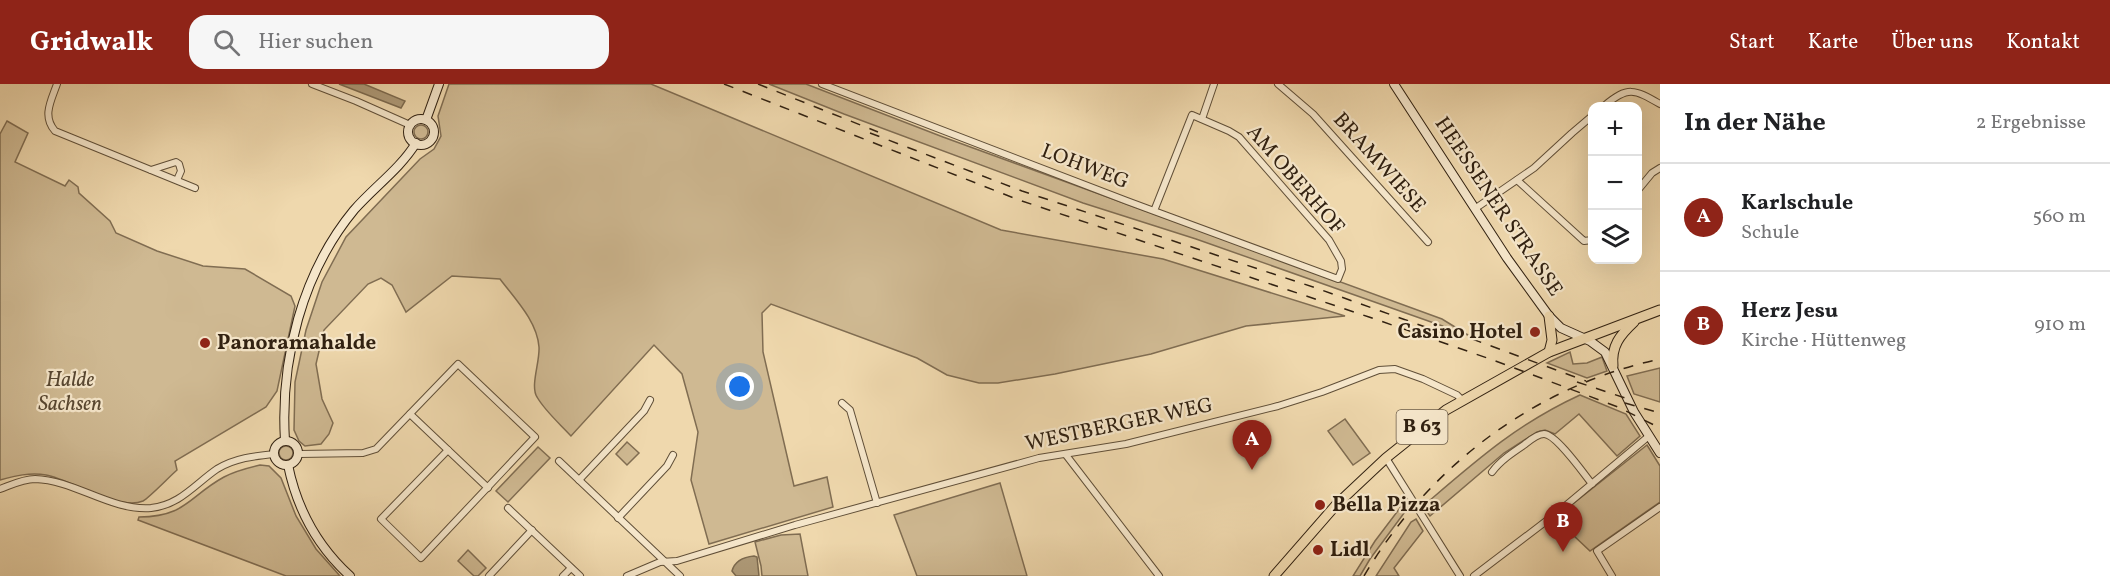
<!DOCTYPE html>
<html lang="de">
<head>
<meta charset="utf-8">
<style>
  :root { --surface:#fff; --page:#f6f6f6; --text:#202124; --muted:#757577; --line:#e0e0e0; --accent:#8f2418 }
  body { margin:0; font-family:Vollkorn,serif; background:var(--page); color:var(--text) }
  .controls { position:absolute; right:18px; top:18px; display:grid; overflow:hidden; border-radius:12px; box-shadow:0 6px 24px #0002 }
  .controls button { width:54px; height:54px; display:grid; place-items:center; padding:0; border:0; border-bottom:2px solid var(--line); background:var(--surface); color:var(--text); font:30px sans-serif }
  .you { position:absolute; left:740px; top:303px; width:21px; height:21px; margin:-15px; border:4px solid #fff; border-radius:50%; background:#1a73e8; box-shadow:0 0 0 9px #1a73e833 }
  .badge { display:grid; place-items:center; width:39px; height:39px; border-radius:50%; background:var(--accent); color:#fff; font-size:20px; font-weight:700 }
  .pin { position:absolute; translate:-50% -50px; filter:drop-shadow(0 2px 3px #0008) }
  .pin::after { content:''; position:absolute; top:32px; width:21px; height:18px; background:inherit; clip-path:polygon(0 0,100% 0,50% 100%) }
  .list { margin:0; padding:0; list-style:none }
  h2 { display:flex; justify-content:space-between; align-items:center; height:78px; margin:0; padding:0 24px; font-size:26px }
  h2 small { font-size:20px; font-weight:400; color:var(--muted) }
  .list li { display:grid; grid-template-columns:39px 1fr auto; gap:18px; align-items:center; box-sizing:border-box; height:108px; padding:0 24px; border-top:2px solid var(--line) }
  .list b { display:block; font-size:22px; white-space:nowrap }
  .list p { margin:0; font-size:20px; white-space:nowrap; color:var(--muted) }
  .list em { font-size:20px; font-style:normal; color:var(--muted) }
  .icon { flex:none; width:33px; height:33px; fill:none; stroke:currentColor; stroke-width:2; stroke-linecap:round; stroke-linejoin:round }
  .map { position:relative; flex:none; width:1660px; height:492px; overflow:hidden }
  header { display:flex; align-items:center; gap:36px; box-sizing:border-box; height:84px; padding:0 30px; background:var(--accent); color:#fff }
  header strong { font-size:28px }
  nav { display:flex; gap:33px; margin-inline-start:auto; font-size:21px }
  .search { width:420px; height:54px; background:var(--page); display:flex; align-items:center; gap:15px; box-sizing:border-box; padding:0 21px; border-radius:18px; color:var(--muted); font-size:22px }
  main { display:flex }
  aside { flex:1; background:var(--surface) }
  .map>svg:first-child { display:block }
  .green { fill:#cfb992; stroke:#806d52; stroke-width:1.5 }
  .water { fill:#ae9a78; stroke:#7c6a4f; stroke-width:1.5 }
  .lines { fill:none; stroke-linecap:round; stroke-linejoin:round }
  .street-casing { stroke:#604f38; stroke-width:8 }
  .secondary-casing { stroke:#312111; stroke-width:10 }
  .primary-casing { stroke:#312111; stroke-width:11 }
  .street { stroke:#f5e6ca; stroke-width:6 }
  .secondary { stroke:#f5e6ca; stroke-width:8 }
  .primary { stroke:#efd8ad; stroke-width:9 }
  .rail { stroke:#312111; stroke-width:1.5; stroke-dasharray:10 10; stroke-linecap:butt }
  .poi-dot { fill:#8f2418; stroke:#f5e6ca; stroke-width:2 }
  .labels { text-anchor:middle; dominant-baseline:central; stroke-width:4.5; stroke-linejoin:round; paint-order:stroke }
  .shield { fill:#f5e6ca; stroke:#6c5c48; stroke-width:1.5 }
  .shield-label { font-size:20px; font-weight:bold; fill:#312111 }
  .street-label { font-size:21px; fill:#312111; stroke:#f5e6ca }
  .poi-label { font-size:21px; font-weight:bold; fill:#312111; stroke:#f5e6ca; text-anchor:start }
  .park-label { font-size:21px; font-style:italic; fill:#584731; stroke:#f5e6ca }
</style>
</head>
<body>
<header>
<strong>Gridwalk</strong>
<div class="search"><svg class="icon" aria-label="search" viewBox="0 0 24 24"><circle cx="10" cy="10" r="6"/><path d="M15 15l6 6"/></svg>Hier suchen</div>
<nav><a>Start</a><a>Karte</a><a>Über uns</a><a>Kontakt</a></nav>
</header>
<main>
<div class="map">
<svg width="1660" height="492" viewBox="0 0 1660 492">
  <rect width="100%" height="100%" fill="#efd8ad"/>
  <filter id="stains"><feTurbulence type="fractalNoise" baseFrequency=".00333" numOctaves="4"/><feColorMatrix values="0 0 0 0 .2 0 0 0 0 .09 0 0 0 0 .02 0 0 0 .5 -.17"/></filter>
  <radialGradient id="worn" r=".72"><stop offset=".6" stop-color="#630" stop-opacity="0"/><stop offset="1" stop-color="#630" stop-opacity=".3"/></radialGradient>
  <g class="green">
    <path d="M449,0h202l350,146 162,29 182,57 -99,10 -95,28 -96,20 -57,9h-19l-32,-8 -30,-17 -146,-54 -9,9 1,39 31,134 33,-9 6,30 -124,37 -18,-64 7,-48 -16,-58 -28,-29 -83,91c-11,-12 -26,-25 -34,-39 -7,-11 3,-35 2,-50 -2,-26 -24,-48 -39,-68l-48,-3 -46,36 -14,-27 -11,-7 -13,6 -44,46 -8,34 6,35 11,24 -4,11 -8,10 -16,2 -6,-5 -5,-11 1,-48 11,-52 16,-48 24,-45 74,-78 14,-10 7,-13 -3,-20z"/>
    <polygon points="769,0 806,0 943,53 1442,235 1468,251 1196,155 1083,119 844,30"/>
    <path d="M7,37l21,12 -13,29 50,24 4,-6 9,7 1,6 31,28 6,12 41,18 46,15 42,3 46,27 4,10 -18,85 -11,16 -91,54 2,9c-7,6 -27,27 -34,31 -25,10 -73,-22 -97,-26 -16,-3 -31,1 -46,5v-346z"/>
    <circle cx="421" cy="48" r="7"/>
    <polygon points="1570,268 1573,280 1587,279 1602,273 1607,287 1587,294 1547,279"/>
    <polygon points="1660,284 1660,318 1634,310 1627,292"/>
    <path d="M1580,311l46,19 14,22 -23,20 -38,-42 -24,20 -10,-4 -8,2 -33,21 -74,63 -6,-8 5,-7c50,-43 90,-78 151,-106z"/>
    <polygon points="1345,335 1370,369 1353,381 1328,347"/>
    <polygon points="627,358 639,369 627,381 616,370"/>
    <polygon points="1647,361 1660,382 1660,418 1590,467 1555,434"/>
    <circle cx="286" cy="369" r="7"/>
    <polygon points="538,363 550,374 508,418 496,407"/>
    <path d="M260,381l9,1 12,12 15,38 20,33 24,27h-54l-148,-56 1,-3c47,0 50,-21 85,-40 11,-6 23,-9 36,-12z"/>
    <polygon points="1000,399 1027,492 917,492 894,431"/>
    <polygon points="1403,420 1410,421 1370,475 1360,492 1353,492 1375,457"/>
    <polygon points="1416,435 1423,447 1394,484 1399,492 1376,492 1411,438"/>
    <polygon points="800,450 808,492 762,492 761,482 755,458 781,451"/>
    <polygon points="468,466 486,484 478,492 474,492 458,477"/>
  </g>
  <g class="water">
    <polygon points="339,0 364,0 405,17 401,24"/>
    <path d="M754,472l3,1 2,19h-23l-4,-5c3,-11 12,-14 22,-15z"/>
  </g>
  <g class="lines">
    <defs>
      <g id="street">
        <path d="M57,0c-6,17 -15,32 -2,47l140,57"/>
        <polyline points="312,0 356,17 410,41"/>
        <polyline points="822,0 1127,117 1154,127 1338,195 1342,185 1341,177 1329,156 1239,53 1229,47 1192,31 1154,127"/>
        <polyline points="1278,0 1313,30 1428,158"/>
        <path d="M1604,22c24,-20 30,-17 56,-2"/>
        <polyline points="1202,35 1214,0"/>
        <polyline points="151,86 176,78 179,80 181,87 177,96"/>
        <polyline points="1517,96 1584,157 1592,156"/>
        <polyline points="1638,106 1652,89 1660,84"/>
        <polyline points="1476,124 1534,84 1572,49 1592,32"/>
        <polyline points="842,319 850,326 877,419"/>
        <polyline points="410,330 488,404"/>
        <polyline points="299,370 363,369 376,365 458,280 535,353 421,474 381,435 448,366"/>
        <polyline points="1066,371 1159,492"/>
        <polyline points="1386,374 1460,492"/>
        <polyline points="559,377 680,492"/>
        <path d="M1492,388c8,-11 20,-19 32,-27 5,-4 13,-11 20,-11 12,0 40,40 48,50"/>
        <polyline points="579,396 644,327 650,316"/>
        <path d="M0,405c11,-4 23,-10 35,-10 40,1 75,32 116,29 29,-3 44,-24 66,-39 18,-11 37,-13 58,-15"/>
        <polyline points="508,424 580,492"/>
        <polyline points="618,434 667,382 673,371"/>
        <polyline points="489,492 532,446"/>
        <polyline points="563,492 571,484"/>
        <polyline points="627,492 660,478 677,477 795,441 1039,374 1126,360 1278,322 1322,308 1379,286 1395,285 1423,295 1457,311 1462,316"/>
        <polyline points="1474,492 1558,428 1649,352"/>
        <polyline points="1612,492 1597,467 1660,423"/>
      </g>
      <g id="secondary">
        <polyline points="1394,0 1507,174 1549,232 1561,244 1590,257 1605,268 1634,328 1660,369"/>
        <circle cx="421" cy="48" r="13"/>
        <polyline points="426,36 439,0"/>
        <path d="M285,357c-5,-81 17,-168 69,-231 20,-23 46,-41 62,-67"/>
        <circle cx="286" cy="369" r="12"/>
        <path d="M288,381c9,44 29,81 62,111"/>
      </g>
      <g id="primary">
        <polyline points="1549,232 1552,256 1549,268"/>
        <path d="M1613,282c-2,-20 7,-31 21,-44"/>
        <polyline points="1274,492 1336,421 1386,374 1446,326 1549,268 1660,226"/>
      </g>
    </defs>
    <use href="#street" class="street-casing"/>
    <use href="#secondary" class="secondary-casing"/>
    <use href="#primary" class="primary-casing"/>
    <use href="#street" class="street"/>
    <use href="#secondary" class="secondary"/>
    <use href="#primary" class="primary"/>
    <g class="rail">
      <polyline points="724,0 1019,116 1369,233 1493,276 1618,323 1660,344"/>
      <polyline points="758,0 878,48"/>
      <polyline points="870,49 1022,107 1316,204 1459,255"/>
      <polyline points="1453,248 1586,297"/>
      <polyline points="1577,298 1634,317"/>
      <polyline points="1625,319 1660,329"/>
      <path d="M1364,492c65,-110 171,-190 296,-217"/>
    </g>
  </g>
  <g class="poi-dot">
    <circle cx="1535" cy="248" r="6"/>
    <circle cx="205" cy="259" r="6"/>
    <circle cx="1320" cy="421" r="6"/>
    <circle cx="1318" cy="466" r="6"/>
  </g>
  <g class="labels">
    <rect class="shield" x="1396.5" y="326" width="51" height="34" rx="4.5"/>
    <g class="shield-label">
      <text x="1422" y="343">B 63</text>
    </g>
    <g class="street-label">
      <text transform="translate(1379 79) rotate(48)">BRAMWIESE</text>
      <text transform="translate(1085 83) rotate(21)">LOHWEG</text>
      <text transform="translate(1295 96) rotate(49)">AM OBERHOF</text>
      <text transform="translate(1498 123) rotate(56)">HEESSENER STRASSE</text>
      <text transform="translate(1119 341) rotate(-12)">WESTBERGER WEG</text>
    </g>
    <g class="poi-label">
      <text x="1523" y="248" text-anchor="end">Casino Hotel</text>
      <text x="217" y="259">Panoramahalde</text>
      <text x="1332" y="421">Bella Pizza</text>
      <text x="1330" y="466">Lidl</text>
    </g>
    <g class="park-label">
      <text x="70" y="296">Halde<tspan x="70" dy="24">Sachsen</tspan></text>
    </g>
  </g>
  <rect width="100%" height="100%" filter="url(#stains)"/>
  <rect width="100%" height="100%" fill="url(#worn)"/>
</svg>
<div class="controls">
<button>+</button>
<button>−</button>
<button><svg class="icon" aria-label="layers" viewBox="0 0 24 24"><path d="M12 4l9 5-9 5-9-5zM3 14l9 5 9-5"/></svg></button>
</div>
<div class="you"></div>
<div class="pin badge" style="left:1252px;top:386px">A</div>
<div class="pin badge" style="left:1563px;top:468px">B</div>
</div>
<aside>
<h2>In der Nähe<small>2 Ergebnisse</small></h2>
<ul class="list">
<li><span class="badge">A</span><div><b>Karlschule</b><p>Schule</p></div><em>560 m</em></li>
<li><span class="badge">B</span><div><b>Herz Jesu</b><p>Kirche · Hüttenweg</p></div><em>910 m</em></li>
</ul>
</aside>
</main>
</body>
</html>
